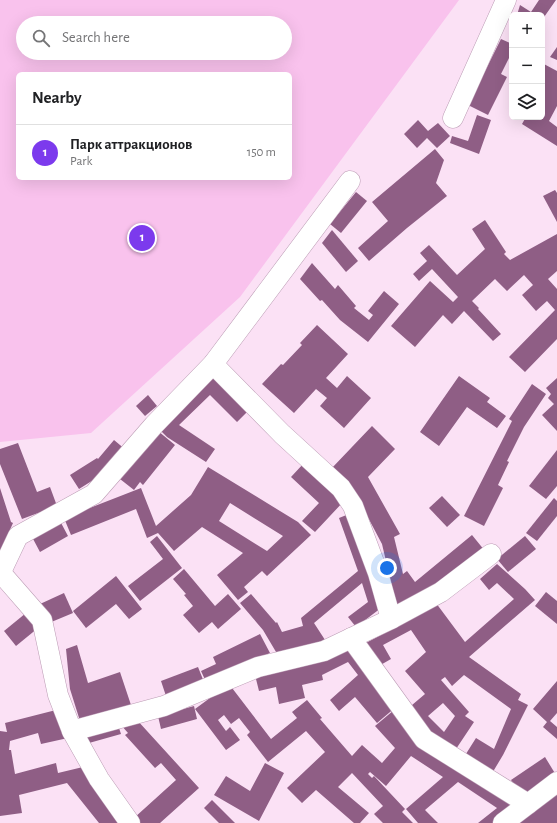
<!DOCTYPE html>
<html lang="en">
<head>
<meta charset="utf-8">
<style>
  :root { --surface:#fff; --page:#f6f6f6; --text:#202124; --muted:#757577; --line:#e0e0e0; --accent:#7c3aed }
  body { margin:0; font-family:"Alegreya Sans",sans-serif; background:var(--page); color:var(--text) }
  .controls { position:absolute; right:12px; top:12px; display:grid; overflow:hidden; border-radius:6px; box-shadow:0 4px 16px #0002 }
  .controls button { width:36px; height:36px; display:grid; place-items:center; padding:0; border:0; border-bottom:1px solid var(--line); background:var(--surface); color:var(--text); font:20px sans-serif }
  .you { position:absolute; left:387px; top:568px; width:14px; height:14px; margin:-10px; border:3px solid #fff; border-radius:50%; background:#1a73e8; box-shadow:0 0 0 6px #1a73e833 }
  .badge { display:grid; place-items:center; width:26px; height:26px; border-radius:50%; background:var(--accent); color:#fff; font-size:13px; font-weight:700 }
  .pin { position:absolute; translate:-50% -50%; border:2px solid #fff; box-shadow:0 1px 4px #0006 }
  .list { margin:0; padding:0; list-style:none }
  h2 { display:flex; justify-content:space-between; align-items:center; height:52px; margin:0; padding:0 16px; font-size:17px }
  h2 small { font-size:13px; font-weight:400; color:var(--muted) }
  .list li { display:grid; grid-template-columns:26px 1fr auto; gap:12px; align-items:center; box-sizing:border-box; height:56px; padding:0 16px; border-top:1px solid var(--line) }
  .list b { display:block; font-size:15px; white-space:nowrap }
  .list p { margin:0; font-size:13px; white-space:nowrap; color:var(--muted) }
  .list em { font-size:13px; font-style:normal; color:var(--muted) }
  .icon { flex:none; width:22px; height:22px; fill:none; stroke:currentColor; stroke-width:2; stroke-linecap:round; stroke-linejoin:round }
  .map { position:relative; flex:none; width:557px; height:823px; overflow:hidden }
  .search { position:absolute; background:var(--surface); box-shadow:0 4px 16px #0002; left:16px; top:16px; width:276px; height:44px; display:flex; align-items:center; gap:10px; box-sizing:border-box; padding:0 14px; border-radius:22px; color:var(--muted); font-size:15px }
  .panel { position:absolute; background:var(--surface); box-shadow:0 4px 16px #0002; left:16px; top:72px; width:276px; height:108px; border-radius:6px }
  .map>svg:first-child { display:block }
  .green { fill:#f9c2ed; fill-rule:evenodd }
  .building { fill:#8f5e85; fill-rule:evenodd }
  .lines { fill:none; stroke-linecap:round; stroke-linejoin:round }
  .minor-casing { stroke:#bc9db5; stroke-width:21 }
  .minor { stroke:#fff; stroke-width:20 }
</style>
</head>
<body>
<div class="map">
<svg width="557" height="823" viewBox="0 0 557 823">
  <rect width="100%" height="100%" fill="#fbe1f5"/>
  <path class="green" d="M0,0h459l-219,297 -149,136 -91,9zM23,23h262v30h-262zM18,74h272v104h-272z"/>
  <g class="building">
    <polygon points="539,0 556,0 542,20 542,15 517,15 520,5 531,12"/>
    <polygon points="501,39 512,44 512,52 501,74 507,77 488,115 468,105"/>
    <polygon points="557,47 557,60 550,57"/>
    <polygon points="542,63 557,71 557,106 549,121 557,127 557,146 522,124 526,117 542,117"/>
    <polygon points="477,115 491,120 479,154 450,143 452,136 468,141"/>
    <polygon points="418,120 428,131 438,123 450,136 437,148 427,138 417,148 404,134"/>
    <polygon points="435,149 444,160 436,183 447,196 407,228 369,261 358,248 388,221 372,202"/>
    <polygon points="555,190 557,193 557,222 543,196"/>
    <polygon points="356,192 367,201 341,233 330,224"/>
    <polygon points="485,220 506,252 504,254 510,260 557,234 557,271 548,279 557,289 557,339 525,372 509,357 555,310 547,301 536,311 522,295 533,285 524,275 507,291 495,279 472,301 479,308 478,309 501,334 493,341 464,311 452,324 443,315 415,347 391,326 430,281 453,302 458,297 432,269 419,281 413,274 427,261 420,253 429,245 457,275 485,249 472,229"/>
    <polygon points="332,230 358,261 346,272 322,243"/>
    <polygon points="312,263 335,289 338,285 356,306 354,308 369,320 373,315 368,311 384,291 399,304 368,342 340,320 322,300 320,301 300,279"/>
    <polygon points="317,325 348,354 326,378 337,388 347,376 371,398 344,428 320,406 327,398 316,389 294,413 262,384 281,364 283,365 302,345 300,343"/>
    <polygon points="215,375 249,410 237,422 210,395 179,425 215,449 206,462 167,437 159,429"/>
    <polygon points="459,376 490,398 487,402 506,416 497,428 467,407 439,446 420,432"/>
    <polygon points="557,378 557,431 542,415 554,404 548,398 551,394 546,388"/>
    <polygon points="532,384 546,394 524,427 507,461 509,462 498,485 503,488 484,526 464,516 512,421 509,419"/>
    <polygon points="148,395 157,406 145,416 136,406"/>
    <polygon points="372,426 395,449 368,477 400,534 394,537 403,574 407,571 415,582 472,535 485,551 410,605 397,608 382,544 354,491 331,469"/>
    <polygon points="158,431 175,445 143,485 140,482 134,490 120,479"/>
    <polygon points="114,440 126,450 106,472 79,489 70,475 97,458 98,459"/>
    <polygon points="18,443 37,492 50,487 57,506 22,519 0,464 0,449"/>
    <polygon points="557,450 557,486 546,499 529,486"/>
    <polygon points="304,463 344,501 315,532 302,521 319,503 291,477"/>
    <path d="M208,467l90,55 13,13 -44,41 -5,-5 -18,16 4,5 -10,8 -21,-25 26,-22 -41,-26 -28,24 -16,-18 -11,5 -11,-29 -65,26 -7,-17 77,-30 15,38 35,-31zM230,503l53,33 -16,15 -48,-30z"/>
    <polygon points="0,488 11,522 13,523 0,552"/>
    <polygon points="442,496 460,515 447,527 429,508"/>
    <polygon points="554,498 557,501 557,516 537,541 526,533"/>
    <polygon points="349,514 381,608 356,627 348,617 368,602 362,583 314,623 327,643 279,657 263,630 240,603 251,594 276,623 277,622 282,632 303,626 301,618 358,571 339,518"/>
    <polygon points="60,521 68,536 40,552 32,537"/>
    <polygon points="157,536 182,568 140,601 128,586 163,559 150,542"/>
    <polygon points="525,536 536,549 508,572 497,559"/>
    <path d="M497,564l28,25 10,11 -66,57 52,37 -3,6 10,5 -25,50 -12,20 -27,-18 12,-19 18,11 17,-40 -47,-34 -12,11 -7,-9 -4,3 28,32 -4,4 9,6 -20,30 -49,-41 20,-17 -20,-23 21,-19 -15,-22 -28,15 8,14 -14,8 -13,-23 58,-31 14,-10 29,39 49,-43 -17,-16 -8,7 -9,-11zM443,703l12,13 -11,16 -16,-16z"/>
    <polygon points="184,569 215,606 228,594 241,609 218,629 212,622 199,633 183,615 193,606 184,595 186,594 173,579"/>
    <polygon points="116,576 142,609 129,619 116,604 86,628 73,611"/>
    <polygon points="546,592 557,601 557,624 535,606"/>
    <polygon points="64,593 73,613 49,623 40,604"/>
    <polygon points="26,613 38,628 16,646 4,631"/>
    <polygon points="260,634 270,653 207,684 201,671 216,664 213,657"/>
    <polygon points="77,645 88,683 120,672 131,705 80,721 70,689 66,649"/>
    <polygon points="349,647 396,707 377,723 355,697 339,711 330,700 358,675 348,662 322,675 323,680 302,685 305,698 279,704 276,687 259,691 255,675"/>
    <polygon points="198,667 204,682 166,696 161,681"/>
    <polygon points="557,681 557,713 550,721 557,727 557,739 543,727 547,722 533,709"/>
    <polygon points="229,684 271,739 297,718 292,712 307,700 322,718 320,719 352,756 362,745 382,763 395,748 375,726 394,710 514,807 495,823 478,823 497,808 458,782 425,810 438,823 418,823 406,809 443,777 411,756 386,786 370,772 368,774 372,778 374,776 405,809 402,812 413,823 383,823 374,814 383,806 352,773 338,787 369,813 360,823 354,823 316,790 302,803 287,788 325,752 306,731 268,762 247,735 250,732 239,718 231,724 224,715 218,720 226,731 230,727 240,740 226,750 195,709"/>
    <polygon points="194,706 197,719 161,729 158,716"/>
    <polygon points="56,710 68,738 41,744 38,733 10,741 9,750 11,750 15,774 56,763 58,773 83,767 122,823 99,823 67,783 19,795 22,813 0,816 0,731 7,732 5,723"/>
    <polygon points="137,720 199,788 160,823 138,823 134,818 176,780 161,763 155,768 125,735 128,733 121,725"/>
    <polygon points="118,725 121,734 89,743 87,734"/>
    <polygon points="545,757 556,775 523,797 511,780"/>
    <polygon points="265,763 284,773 259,821 214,795 226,776 250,791"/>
    <polygon points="557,794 557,823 515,823"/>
    <polygon points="212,800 235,823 219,823 204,808"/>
  </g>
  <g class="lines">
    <defs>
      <g id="minor">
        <polyline points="453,118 506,0"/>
        <polyline points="213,364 282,434 341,488 353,506 378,573 391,619"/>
        <polyline points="1,573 42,620 58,695 72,731 99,779 130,823"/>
        <polyline points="0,574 18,536 94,494 154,425 213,364 350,181"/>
        <polyline points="351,638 424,739 528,804"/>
        <polyline points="72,731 164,706 258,667 324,651 391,619 441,592 491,554"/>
        <polyline points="503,823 557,782"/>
      </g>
    </defs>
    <use href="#minor" class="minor-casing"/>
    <use href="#minor" class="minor"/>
  </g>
</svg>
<div class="controls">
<button>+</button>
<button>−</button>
<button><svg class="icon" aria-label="layers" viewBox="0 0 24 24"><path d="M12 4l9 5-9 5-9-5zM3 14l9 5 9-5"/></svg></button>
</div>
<div class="you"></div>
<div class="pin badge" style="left:142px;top:238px">1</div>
<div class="search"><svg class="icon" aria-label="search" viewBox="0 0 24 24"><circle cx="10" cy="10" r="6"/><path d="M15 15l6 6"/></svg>Search here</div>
<section class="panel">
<h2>Nearby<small></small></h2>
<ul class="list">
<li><span class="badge">1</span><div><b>Парк аттракционов</b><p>Park</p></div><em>150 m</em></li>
</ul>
</section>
</div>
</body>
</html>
